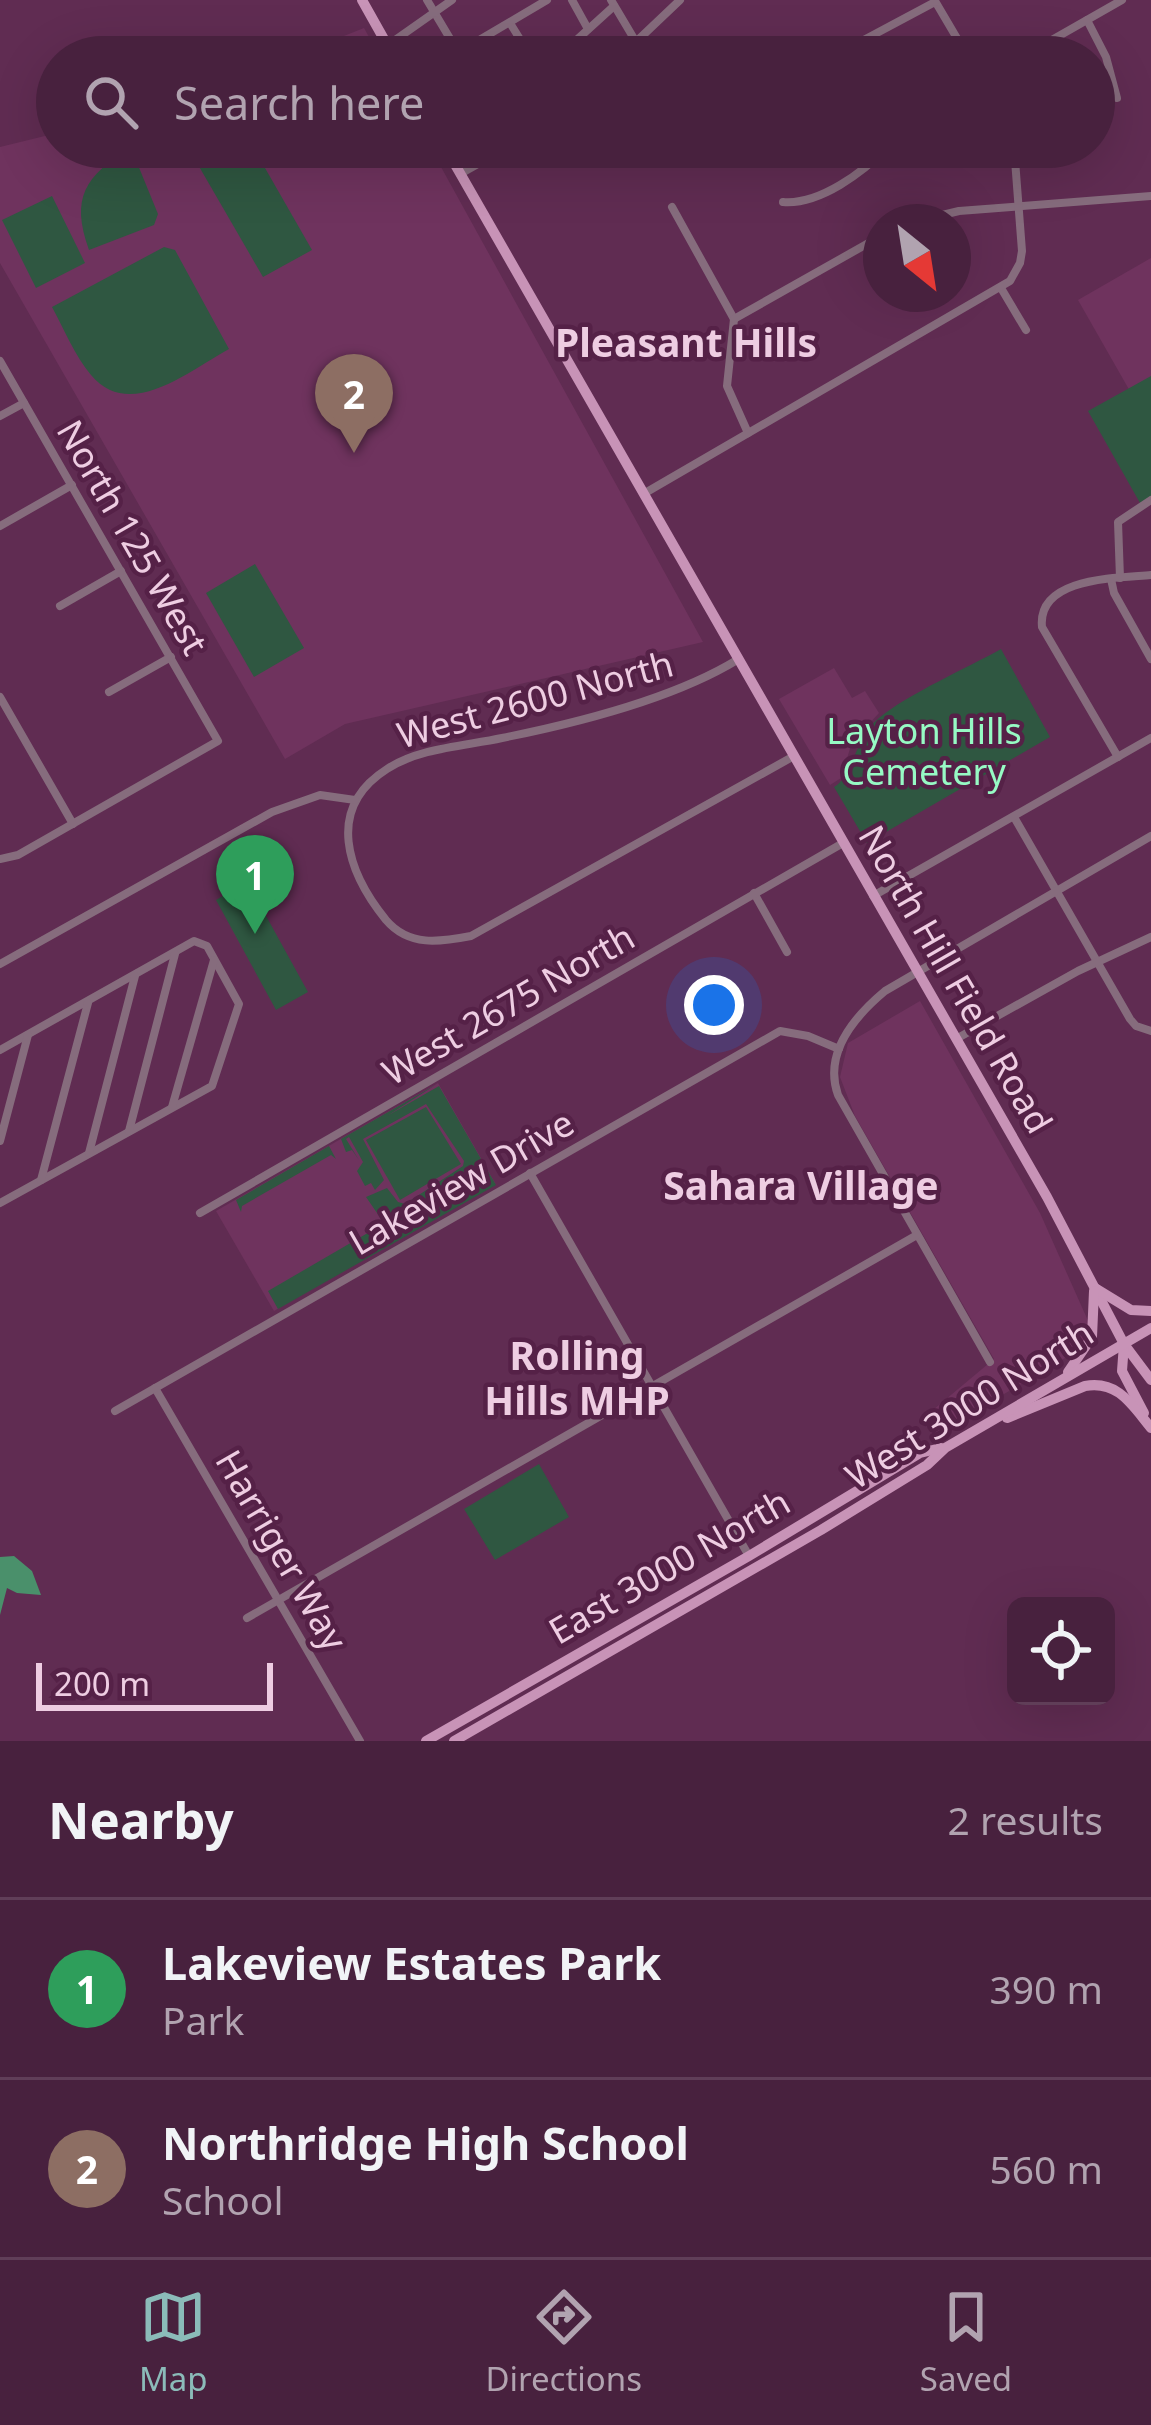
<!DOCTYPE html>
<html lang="en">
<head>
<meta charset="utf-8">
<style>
  :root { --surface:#48213e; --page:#522e49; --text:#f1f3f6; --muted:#b1a3b0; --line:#603e58; --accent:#8bbbb9 }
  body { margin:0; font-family:"Noto Sans",sans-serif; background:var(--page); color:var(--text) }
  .controls { position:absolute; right:36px; bottom:36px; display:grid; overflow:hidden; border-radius:18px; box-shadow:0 12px 48px #0002 }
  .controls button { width:108px; height:108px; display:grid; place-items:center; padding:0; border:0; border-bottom:3px solid var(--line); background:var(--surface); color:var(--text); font:60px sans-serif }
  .compass { position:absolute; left:863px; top:204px; width:108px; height:108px; border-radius:50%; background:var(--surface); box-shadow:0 12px 48px #0002; rotate:150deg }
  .scale { position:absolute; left:36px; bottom:30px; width:237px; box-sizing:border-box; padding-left:12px; border:6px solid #eecde2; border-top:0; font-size:33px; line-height:42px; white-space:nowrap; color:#eecde2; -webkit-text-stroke:9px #552147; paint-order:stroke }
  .you { position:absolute; left:714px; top:1005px; width:42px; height:42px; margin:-30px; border:9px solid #fff; border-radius:50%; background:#1a73e8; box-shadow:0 0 0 18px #1a73e833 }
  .badge { display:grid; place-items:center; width:78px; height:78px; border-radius:50%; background:var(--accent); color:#fff; font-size:39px; font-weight:700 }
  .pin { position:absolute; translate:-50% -99px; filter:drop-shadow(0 3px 6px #0008) }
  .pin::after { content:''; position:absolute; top:63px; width:42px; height:36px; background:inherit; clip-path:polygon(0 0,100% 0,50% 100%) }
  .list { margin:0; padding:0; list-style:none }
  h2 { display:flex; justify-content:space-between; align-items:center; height:156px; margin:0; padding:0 48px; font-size:51px }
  h2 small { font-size:39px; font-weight:400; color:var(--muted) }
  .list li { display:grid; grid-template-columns:78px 1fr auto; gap:36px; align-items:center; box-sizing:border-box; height:180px; padding:0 48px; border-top:3px solid var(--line) }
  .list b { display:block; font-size:45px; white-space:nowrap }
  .list p { margin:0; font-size:39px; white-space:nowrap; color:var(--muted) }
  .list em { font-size:39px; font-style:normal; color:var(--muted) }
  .icon { flex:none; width:66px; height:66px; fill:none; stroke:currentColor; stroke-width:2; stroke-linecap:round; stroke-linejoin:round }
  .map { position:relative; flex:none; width:1151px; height:1741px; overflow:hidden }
  .search { position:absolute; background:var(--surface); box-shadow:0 12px 48px #0002; left:36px; right:36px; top:36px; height:132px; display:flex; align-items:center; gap:30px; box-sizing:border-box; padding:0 42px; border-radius:66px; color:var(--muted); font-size:45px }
  .sheet { height:516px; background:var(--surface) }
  nav { display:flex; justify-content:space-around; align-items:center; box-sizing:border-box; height:168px; border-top:3px solid var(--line); background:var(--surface); font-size:33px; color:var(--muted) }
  nav a { display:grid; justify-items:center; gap:6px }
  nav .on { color:var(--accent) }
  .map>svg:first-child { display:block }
  .built { fill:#6f335e }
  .green { fill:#2f5741 }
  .forest { fill:#4a906b }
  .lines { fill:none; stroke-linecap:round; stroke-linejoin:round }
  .minor { stroke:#866c7d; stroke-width:8 }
  .major { stroke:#c893b7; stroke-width:10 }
  .labels { text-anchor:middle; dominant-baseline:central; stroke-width:9; stroke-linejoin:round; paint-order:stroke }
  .street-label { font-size:36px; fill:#eecde2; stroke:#552147 }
  .park-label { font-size:36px; fill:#96fac4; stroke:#552147 }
  .neighbourhood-label { font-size:39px; font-weight:bold; fill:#eecde2; stroke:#552147 }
</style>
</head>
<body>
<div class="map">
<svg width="1151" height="1741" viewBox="0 0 1151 1741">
  <rect width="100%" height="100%" fill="#602c52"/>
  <g class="built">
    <polygon points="364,28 380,57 291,57"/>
    <polygon points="57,133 57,147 430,147 703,642 345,724 285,759 0,263 0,147"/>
    <polygon points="1151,258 1151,428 1078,300"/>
    <polygon points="834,668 852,698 865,691 879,713 852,742 841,778 830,785 779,699"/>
    <polygon points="920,1001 1040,1213 1089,1323 1086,1340 1075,1352 933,1436 925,1424 927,1415 994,1359 855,1116 840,1077 848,1043"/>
    <polygon points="438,1083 495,1183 274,1311 216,1211"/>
  </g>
  <g class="green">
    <polygon points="226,147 253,147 312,250 263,277 197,163"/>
    <path d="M131,148l27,66 -4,11 -65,25c-19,-52 -4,-75 42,-102z"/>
    <polygon points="52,196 85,263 36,288 2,220"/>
    <path d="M164,247l11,3 54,99c-39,21 -99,73 -138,26 -16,-19 -27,-46 -39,-68z"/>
    <polygon points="1151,376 1151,496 1140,503 1088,411"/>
    <polygon points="255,564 304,648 254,677 206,593"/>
    <path d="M1001,649l49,88 -183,106 -33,-56c18,-10 22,-51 45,-69 29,-24 88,-50 122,-69z"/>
    <polygon points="265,871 283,900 265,914 308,992 276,1010 216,900"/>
    <polygon points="437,1084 387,1116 439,1086 496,1185 278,1309 268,1291 378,1227 386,1226 366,1197 387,1188 398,1202 405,1204 463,1166 464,1161 426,1104 363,1139 384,1180 375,1190 371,1183 365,1186 357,1171 363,1162 349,1137 346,1139 359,1160 352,1150 346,1152 341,1139"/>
    <polygon points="426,1107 461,1164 400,1200 366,1140"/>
    <polygon points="329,1146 336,1159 331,1155 242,1206 241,1212 236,1200"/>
    <polygon points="539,1464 569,1517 495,1560 464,1509"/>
  </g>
  <polygon class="forest" points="14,1556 32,1571 41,1595 17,1593 7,1588 0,1615 0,1557"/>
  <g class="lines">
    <g class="minor">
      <polyline points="427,0 461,57"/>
      <polyline points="572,0 588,29"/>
      <polyline points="611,0 636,42 651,57"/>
      <polyline points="935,1 968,57"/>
      <polyline points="1087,20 1106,57 1117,98"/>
      <polyline points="510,23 531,57"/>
      <polyline points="388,45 452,0"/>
      <polyline points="571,45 614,6"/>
      <polyline points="459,52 547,0"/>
      <polyline points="620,57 680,0"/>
      <polyline points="818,57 860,42 935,2"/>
      <polyline points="1022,57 1122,0"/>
      <polyline points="460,174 508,147"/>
      <path d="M783,202c37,3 80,-30 105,-55"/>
      <polyline points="672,207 734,319 727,386 748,433"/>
      <polyline points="913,222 959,211 1151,196"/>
      <polyline points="1001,288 1026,330"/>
      <polyline points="734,319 881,236"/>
      <polyline points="0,361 218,741 18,855 0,859"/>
      <polyline points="0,416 24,403"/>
      <polyline points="645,493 1010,281 1020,263 1022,251 1014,147"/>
      <polyline points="0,526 72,485"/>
      <polyline points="1120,578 1118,522 1151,500"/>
      <polyline points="1111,579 1114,593 1151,659"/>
      <polyline points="60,606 121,571"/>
      <path d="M737,660c-64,39 -160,63 -235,78 -37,8 -83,10 -115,31 -63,40 -39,104 -1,151 23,27 54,22 85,16l323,-180"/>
      <polyline points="109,692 171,657"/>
      <polyline points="0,697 73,824"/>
      <path d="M1118,757l-76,-130c-5,-50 75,-49 109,-52"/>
      <polyline points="1014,817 1130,1019 1136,1026 1151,1031"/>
      <polyline points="754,893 787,952"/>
      <polyline points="873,896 1151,738"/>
      <polyline points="0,964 272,812 320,795 355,800"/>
      <polyline points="956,1039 1078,971 1151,937"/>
      <polyline points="0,1050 194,941 207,946 239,1004 212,1086 0,1203"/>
      <polyline points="172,1107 214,960"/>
      <polyline points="129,1131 175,954"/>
      <polyline points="0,1141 28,1035"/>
      <polyline points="89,1153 135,976"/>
      <polyline points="530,1173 749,1556"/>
      <polyline points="41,1180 88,1003"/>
      <polyline points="200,1213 843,843"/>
      <path d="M990,1362l-152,-267c-15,-42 17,-79 47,-104l266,-155"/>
      <polyline points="155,1388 360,1741"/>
      <polyline points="115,1411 780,1031 808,1036 839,1049"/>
      <polyline points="247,1618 917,1235"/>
    </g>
    <g class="major">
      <polyline points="362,0 394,57"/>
      <polyline points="445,147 1047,1197 1124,1344 1151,1380"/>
      <polyline points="1095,1288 1131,1310 1151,1311"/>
      <polyline points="1124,1344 1122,1371 1144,1413"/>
      <polyline points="1068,1372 1092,1337 1094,1291"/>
      <path d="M1007,1418l78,-32c33,-6 47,19 66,42"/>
      <polyline points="426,1741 749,1556 920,1453 941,1448"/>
      <polyline points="454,1741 821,1530 927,1465 945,1448 1151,1328"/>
    </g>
  </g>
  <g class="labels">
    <g class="street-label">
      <text transform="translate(133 537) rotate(60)">North 125 West</text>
      <text transform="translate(535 699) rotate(-15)">West 2600 North</text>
      <text transform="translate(956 979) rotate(60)">North Hill Field Road</text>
      <text transform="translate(508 1004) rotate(-30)">West 2675 North</text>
      <text transform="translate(461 1182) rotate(-30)">Lakeview Drive</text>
      <text transform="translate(969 1404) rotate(-32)">West 3000 North</text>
      <text transform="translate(282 1550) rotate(60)">Harriger Way</text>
      <text transform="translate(669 1566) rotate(-30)">East 3000 North</text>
    </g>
    <g class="park-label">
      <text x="924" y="730">Layton Hills<tspan x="924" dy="41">Cemetery</tspan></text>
    </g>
    <g class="neighbourhood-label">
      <text x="686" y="341">Pleasant Hills</text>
      <text x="801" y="1184">Sahara Village</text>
      <text x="577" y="1354">Rolling<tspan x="577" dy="45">Hills MHP</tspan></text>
    </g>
  </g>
</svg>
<div class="controls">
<button><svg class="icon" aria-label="locate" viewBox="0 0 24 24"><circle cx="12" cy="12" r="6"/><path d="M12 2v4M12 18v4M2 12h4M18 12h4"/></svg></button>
</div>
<svg class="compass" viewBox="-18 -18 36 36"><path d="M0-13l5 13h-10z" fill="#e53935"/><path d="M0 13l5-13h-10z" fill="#b1a3b0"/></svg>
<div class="scale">200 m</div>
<div class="you"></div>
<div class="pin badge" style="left:255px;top:934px;background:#2e9e5b">1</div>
<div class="pin badge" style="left:354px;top:453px;background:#8d6e63">2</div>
<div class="search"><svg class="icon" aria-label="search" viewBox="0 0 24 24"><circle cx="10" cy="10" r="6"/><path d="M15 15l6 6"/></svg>Search here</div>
</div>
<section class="sheet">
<h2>Nearby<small>2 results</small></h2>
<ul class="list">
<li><span class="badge" style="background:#2e9e5b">1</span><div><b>Lakeview Estates Park</b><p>Park</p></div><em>390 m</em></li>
<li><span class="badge" style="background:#8d6e63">2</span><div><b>Northridge High School</b><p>School</p></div><em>560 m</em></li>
</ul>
</section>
<nav>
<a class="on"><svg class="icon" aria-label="map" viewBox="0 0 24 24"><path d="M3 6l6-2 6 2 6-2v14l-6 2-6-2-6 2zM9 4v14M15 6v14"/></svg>Map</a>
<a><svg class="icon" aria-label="directions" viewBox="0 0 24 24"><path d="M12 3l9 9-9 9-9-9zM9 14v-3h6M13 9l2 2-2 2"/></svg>Directions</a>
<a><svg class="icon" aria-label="saved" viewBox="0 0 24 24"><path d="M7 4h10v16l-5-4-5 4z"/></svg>Saved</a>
</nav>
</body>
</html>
